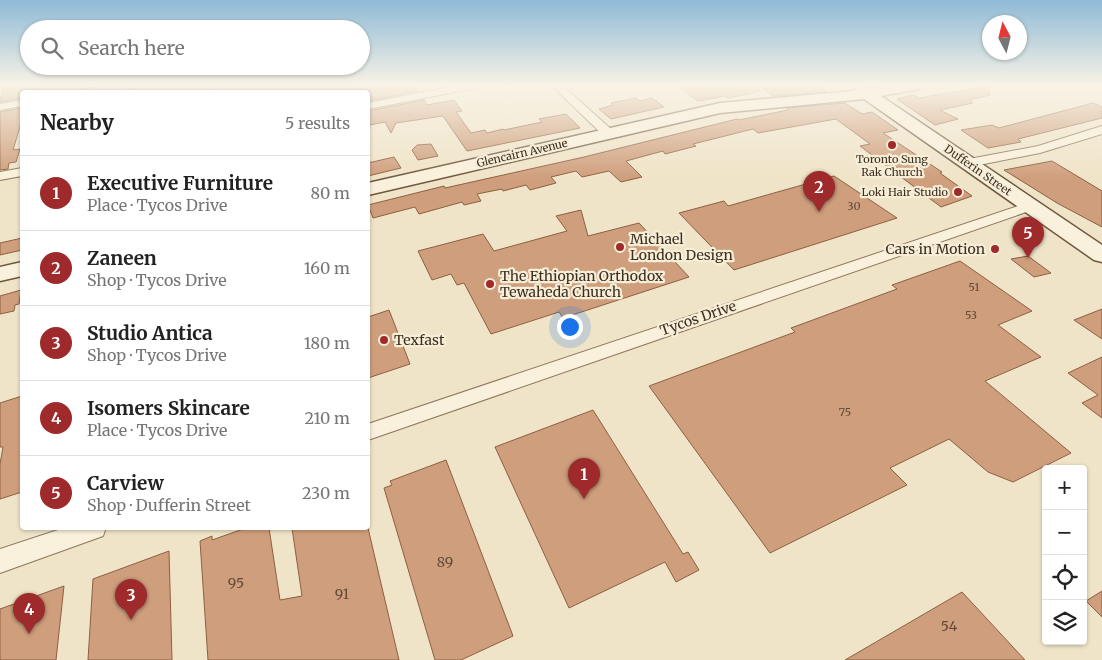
<!DOCTYPE html>
<html lang="en">
<head>
<meta charset="utf-8">
<style>
  :root { --surface:#fff; --page:#f6f6f6; --text:#222; --muted:#767676; --line:#e0e0e0; --accent:#9e2a2b }
  body { margin:0; font-family:Merriweather,serif; background:var(--page); color:var(--text) }
  .controls { position:absolute; right:15px; bottom:15px; display:grid; overflow:hidden; border-radius:5px; box-shadow:0 1px 4px #0004 }
  .controls button { width:45px; height:45px; display:grid; place-items:center; padding:0; border:0; border-bottom:1px solid var(--line); background:var(--surface); color:var(--text); font:25px sans-serif }
  .compass { position:absolute; left:982px; top:15px; width:45px; height:45px; border-radius:50%; background:var(--surface); box-shadow:0 1px 4px #0004; rotate:353deg }
  .you { position:absolute; left:569px; top:326px; width:18px; height:18px; margin:-12px; border:4px solid #fff; border-radius:50%; background:#1a73e8; box-shadow:0 0 0 8px #1a73e833 }
  .badge { display:grid; place-items:center; width:32px; height:32px; border-radius:50%; background:var(--accent); color:#fff; font-size:16px; font-weight:700 }
  .pin { position:absolute; translate:-50% -41px; filter:drop-shadow(0 1px 2px #0008) }
  .pin::after { content:''; position:absolute; top:26px; width:18px; height:15px; background:inherit; clip-path:polygon(0 0,100% 0,50% 100%) }
  .list { margin:0; padding:0; list-style:none }
  h2 { display:flex; justify-content:space-between; align-items:center; height:65px; margin:0; padding:0 20px; font-size:21px }
  h2 small { font-size:16px; font-weight:400; color:var(--muted) }
  .list li { display:grid; grid-template-columns:32px 1fr auto; gap:15px; align-items:center; box-sizing:border-box; height:75px; padding:0 20px; border-top:1px solid var(--line) }
  .list b { display:block; font-size:19px; white-space:nowrap }
  .list p { margin:0; font-size:16px; white-space:nowrap; color:var(--muted) }
  .list em { font-size:16px; font-style:normal; color:var(--muted) }
  .icon { flex:none; width:28px; height:28px; fill:none; stroke:currentColor; stroke-width:2; stroke-linecap:round; stroke-linejoin:round }
  .map { position:relative; flex:none; width:1102px; height:660px; overflow:hidden }
  .search { position:absolute; background:var(--surface); box-shadow:0 1px 4px #0004; left:20px; top:20px; width:350px; height:55px; display:flex; align-items:center; gap:12px; box-sizing:border-box; padding:0 18px; border-radius:28px; color:var(--muted); font-size:19px }
  .panel { position:absolute; background:var(--surface); box-shadow:0 1px 4px #0004; left:20px; top:90px; width:350px; height:440px; border-radius:5px }
  .map>svg:first-child { display:block }
  .building { fill:#cf9f7d; stroke:#8d5f41 }
  .lines { fill:none; stroke-linecap:round; stroke-linejoin:round }
  .street-casing { stroke:#8d765c; stroke-width:2 }
  .secondary-casing { stroke:#6f573f; stroke-width:3 }
  .street { fill:#faf1dc; fill-rule:evenodd }
  .secondary { fill:#faf1dc; fill-rule:evenodd }
  .poi-dot { fill:#9e2a2b; stroke:#f7eed8; stroke-width:2 }
  .labels { text-anchor:middle; dominant-baseline:central; stroke-width:4.5; stroke-linejoin:round; paint-order:stroke }
  .far-street-label { font-size:11px; fill:#3d2e20; stroke:#f7eed8 }
  .far-poi-label { font-size:11px; fill:#3d2e20; stroke:#f7eed8 }
  .number-label { font-size:11px; fill:#624a37 }
  .poi-label { font-size:14px; fill:#3d2e20; stroke:#f7eed8; text-anchor:start }
  .street-label { font-size:14px; fill:#3d2e20; stroke:#f7eed8 }
  .near-number-label { font-size:14px; fill:#624a37 }
</style>
</head>
<body>
<div class="map">
<svg width="1102" height="660" viewBox="0 0 1102 660">
  <rect width="100%" height="100%" fill="#f0e4c8"/>
  <g class="building">
    <polygon points="22,86 22,98 0,102 3,88"/>
    <polygon points="368,86 415,86 418,91 368,101"/>
    <polygon points="678,86 759,86 760,91 728,98 725,96 698,101"/>
    <polygon points="760,86 818,86 827,92 773,96"/>
    <polygon points="988,86 990,95 969,100 973,103 940,110 958,119 935,125 897,99 913,95 919,98"/>
    <polygon points="636,98 640,101 652,98 664,107 611,119 599,109 613,105 611,103"/>
    <polygon points="424,100 427,105 454,100 462,111 456,112 471,133 485,130 487,133 503,129 504,130 542,122 539,119 566,114 580,128 467,151 443,116 396,123 391,133 385,122 370,125 368,120 368,111"/>
    <polygon points="845,103 862,114 872,112 898,130 883,133 942,172 940,173 972,196 941,207 860,146 870,144 836,119 758,133 753,129 693,144 696,146 665,154 663,151 626,161 642,177 621,182 609,171 582,177 576,171 551,177 556,183 530,190 526,185 503,191 502,189 477,194 481,201 464,205 462,202 419,214 415,207 373,218 368,205 444,186 445,188 584,157 737,119 739,120 788,110 787,108"/>
    <polygon points="1093,103 1102,107 1102,118 1018,139 1021,142 988,148 961,130 992,125 999,128"/>
    <polygon points="22,108 22,120 13,150 20,149 16,162 9,163 8,169 0,170 0,112"/>
    <polygon points="431,144 438,156 418,160 412,150 417,145"/>
    <polygon points="394,157 401,168 368,176 368,163"/>
    <polygon points="1052,161 1102,191 1102,227 1057,203 1004,170"/>
    <polygon points="834,176 897,218 734,270 679,213 724,201 728,206"/>
    <polygon points="581,210 588,236 639,223 689,277 563,318 559,312 491,334 464,283 457,285 451,274 432,280 418,251 483,234 494,251 567,231 556,216"/>
    <polygon points="22,238 22,250 0,255 0,243"/>
    <polygon points="1028,256 1051,273 1034,277 1011,259"/>
    <polygon points="960,261 1032,311 998,325 1041,357 985,381 1071,453 1013,482 988,472 949,439 890,468 907,485 770,553 649,386 795,332 791,328 897,289 892,285"/>
    <polygon points="21,290 19,304 15,305 14,311 0,314 0,296"/>
    <polygon points="1102,309 1102,339 1074,320"/>
    <polygon points="389,310 410,364 368,378 368,317"/>
    <polygon points="1102,357 1102,418 1082,403 1098,395 1068,373"/>
    <polygon points="22,396 22,492 0,499 0,464 3,447 0,447 0,403"/>
    <polygon points="593,410 683,554 688,552 699,570 676,582 665,562 569,608 495,447"/>
    <polygon points="446,460 513,636 461,660 435,660 384,488 392,485 390,481"/>
    <polygon points="246,528 269,528 280,600 302,596 292,528 368,528 399,660 208,660 200,541 212,536 212,540"/>
    <polygon points="169,551 172,660 88,660 93,579"/>
    <polygon points="64,586 56,660 0,660 0,609"/>
    <polygon points="1102,591 1102,617 1086,601"/>
    <polygon points="962,592 1025,660 845,660"/>
  </g>
  <g class="lines">
    <defs>
      <g id="street">
        <path d="M106,86h26c-8,8 -40,7 -51,6l5,-3z"/>
        <polygon points="208,86 218,86 219,92 209,92"/>
        <polygon points="454,86 475,86 470,89 368,109 368,103"/>
        <polygon points="552,86 563,86 612,130 614,133 612,136 604,136"/>
        <polygon points="22,100 22,106 0,110 0,104"/>
        <polygon points="1102,126 1102,134 1040,153 969,167 963,163 969,159 1038,146"/>
        <polygon points="22,168 22,176 0,180 0,172"/>
        <polygon points="1030,202 1035,203 1037,206 1035,209 368,440 368,424"/>
        <polygon points="64,528 106,528 103,536 0,573 0,549"/>
      </g>
      <g id="secondary">
        <polygon points="859,86 870,89 888,86 922,86 919,89 881,96 1102,245 1102,262 1094,260 864,99 720,113 368,195 368,183 720,103 854,91 856,87"/>
        <polygon points="22,262 22,276 0,281 0,267"/>
      </g>
    </defs>
    <use href="#street" class="street-casing"/>
    <use href="#secondary" class="secondary-casing"/>
    <use href="#street" class="street"/>
    <use href="#secondary" class="secondary"/>
  </g>
  <linearGradient id="sky" x2="0" y2="1"><stop stop-color="#8fbad6"/><stop offset="0.48" stop-color="#f8f3e6"/><stop offset="1" stop-color="#f8f3e6" stop-opacity="0"/></linearGradient>
  <rect width="1102" height="178" fill="url(#sky)"/>
  <g class="poi-dot">
    <circle cx="892" cy="145" r="5"/>
    <circle cx="958" cy="192" r="5"/>
    <circle cx="620" cy="247" r="5"/>
    <circle cx="995" cy="249" r="5"/>
    <circle cx="490" cy="284" r="5"/>
    <circle cx="384" cy="340" r="5"/>
  </g>
  <g class="labels">
    <g class="far-street-label">
      <text transform="translate(522 153) rotate(-13)">Glencairn Avenue</text>
      <text transform="translate(978 170) rotate(35)">Dufferin Street</text>
    </g>
    <g class="far-poi-label">
      <text x="892" y="159">Toronto Sung<tspan x="892" dy="13">Rak Church</tspan></text>
      <text x="948" y="192" text-anchor="end">Loki Hair Studio</text>
    </g>
    <g class="number-label">
      <text x="854" y="206">30</text>
      <text x="974" y="287">51</text>
      <text x="971" y="315">53</text>
      <text x="845" y="412">75</text>
    </g>
    <g class="poi-label">
      <text x="630" y="239">Michael<tspan x="630" dy="16">London Design</tspan></text>
      <text x="985" y="249" text-anchor="end">Cars in Motion</text>
      <text x="500" y="276">The Ethiopian Orthodox<tspan x="500" dy="16">Tewaheda Church</tspan></text>
      <text x="394" y="340">Texfast</text>
    </g>
    <g class="street-label">
      <text transform="translate(698 318) rotate(-19)">Tycos Drive</text>
    </g>
    <g class="near-number-label">
      <text x="445" y="562">89</text>
      <text x="236" y="583">95</text>
      <text x="342" y="594">91</text>
      <text x="949" y="626">54</text>
    </g>
  </g>
</svg>
<div class="controls">
<button>+</button>
<button>−</button>
<button><svg class="icon" aria-label="locate" viewBox="0 0 24 24"><circle cx="12" cy="12" r="6"/><path d="M12 2v4M12 18v4M2 12h4M18 12h4"/></svg></button>
<button><svg class="icon" aria-label="layers" viewBox="0 0 24 24"><path d="M12 4l9 5-9 5-9-5zM3 14l9 5 9-5"/></svg></button>
</div>
<svg class="compass" viewBox="-18 -18 36 36"><path d="M0-13l5 13h-10z" fill="#e53935"/><path d="M0 13l5-13h-10z" fill="#767676"/></svg>
<div class="you"></div>
<div class="pin badge" style="left:584px;top:499px">1</div>
<div class="pin badge" style="left:819px;top:212px">2</div>
<div class="pin badge" style="left:131px;top:620px">3</div>
<div class="pin badge" style="left:29px;top:634px">4</div>
<div class="pin badge" style="left:1028px;top:258px">5</div>
<div class="search"><svg class="icon" aria-label="search" viewBox="0 0 24 24"><circle cx="10" cy="10" r="6"/><path d="M15 15l6 6"/></svg>Search here</div>
<section class="panel">
<h2>Nearby<small>5 results</small></h2>
<ul class="list">
<li><span class="badge">1</span><div><b>Executive Furniture</b><p>Place · Tycos Drive</p></div><em>80 m</em></li>
<li><span class="badge">2</span><div><b>Zaneen</b><p>Shop · Tycos Drive</p></div><em>160 m</em></li>
<li><span class="badge">3</span><div><b>Studio Antica</b><p>Shop · Tycos Drive</p></div><em>180 m</em></li>
<li><span class="badge">4</span><div><b>Isomers Skincare</b><p>Place · Tycos Drive</p></div><em>210 m</em></li>
<li><span class="badge">5</span><div><b>Carview</b><p>Shop · Dufferin Street</p></div><em>230 m</em></li>
</ul>
</section>
</div>
</body>
</html>
